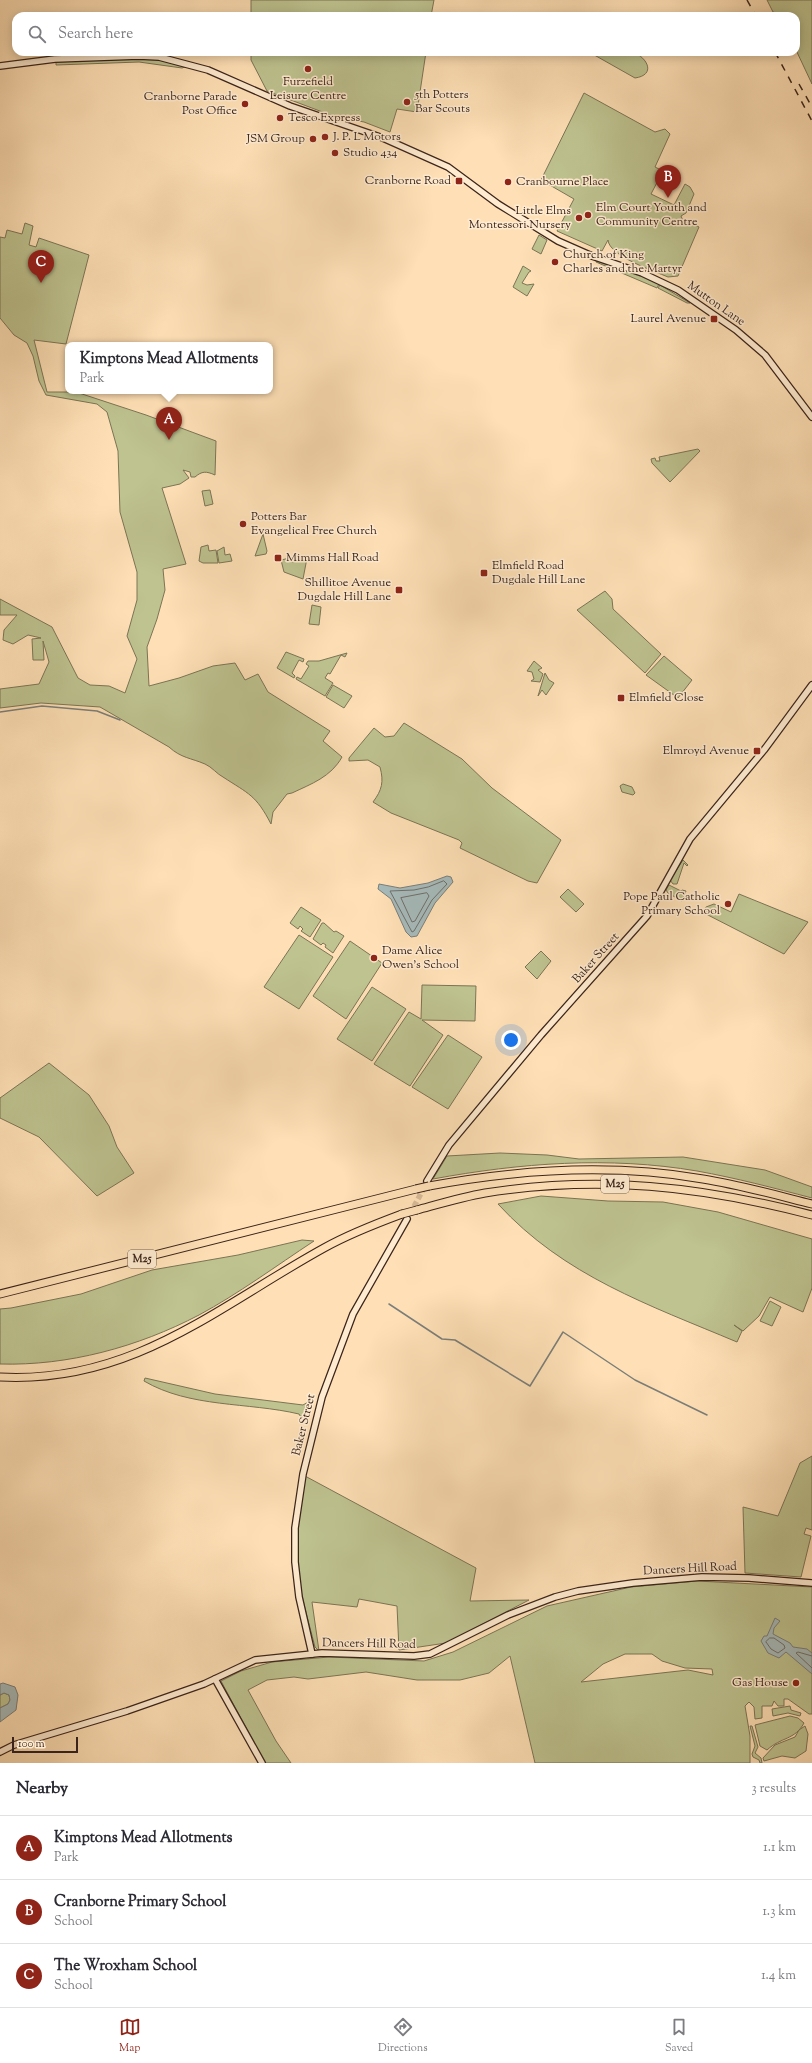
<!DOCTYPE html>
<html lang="en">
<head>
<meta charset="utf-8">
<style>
  :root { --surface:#fff; --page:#f7f7f7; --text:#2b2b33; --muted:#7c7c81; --line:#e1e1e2; --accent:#8f2418 }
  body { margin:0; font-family:"Sorts Mill Goudy",serif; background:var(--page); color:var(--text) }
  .scale { position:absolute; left:12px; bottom:10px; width:66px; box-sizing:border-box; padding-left:4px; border:2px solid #3b241b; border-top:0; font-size:11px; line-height:14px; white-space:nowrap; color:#3b241b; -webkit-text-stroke:3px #ffebd0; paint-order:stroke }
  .you { position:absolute; left:511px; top:1040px; width:14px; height:14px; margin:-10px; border:3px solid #fff; border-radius:50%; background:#1a73e8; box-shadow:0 0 0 6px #1a73e833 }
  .badge { display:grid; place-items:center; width:26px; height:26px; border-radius:50%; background:var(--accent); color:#fff; font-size:13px; font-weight:700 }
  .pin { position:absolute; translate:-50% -33px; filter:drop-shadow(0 1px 2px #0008) }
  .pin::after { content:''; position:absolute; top:21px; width:14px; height:12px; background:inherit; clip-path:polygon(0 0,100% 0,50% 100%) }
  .popup { position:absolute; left:65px; top:342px; width:208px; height:52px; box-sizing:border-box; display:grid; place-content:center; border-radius:8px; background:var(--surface); filter:drop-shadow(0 1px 3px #0005); font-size:13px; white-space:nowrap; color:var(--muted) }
  .popup b { font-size:15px; color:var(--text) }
  .popup::after { content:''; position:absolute; left:50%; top:100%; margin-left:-8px; border:8px solid transparent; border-top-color:var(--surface) }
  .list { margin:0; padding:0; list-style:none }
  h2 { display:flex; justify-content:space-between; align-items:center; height:52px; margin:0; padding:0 16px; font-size:17px }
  h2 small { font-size:13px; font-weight:400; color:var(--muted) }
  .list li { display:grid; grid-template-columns:26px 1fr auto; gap:12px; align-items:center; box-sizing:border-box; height:64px; padding:0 16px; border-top:1px solid var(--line) }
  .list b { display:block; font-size:15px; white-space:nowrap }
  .list p { margin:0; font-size:13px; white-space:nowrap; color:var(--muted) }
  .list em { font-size:13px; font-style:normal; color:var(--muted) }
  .icon { flex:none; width:22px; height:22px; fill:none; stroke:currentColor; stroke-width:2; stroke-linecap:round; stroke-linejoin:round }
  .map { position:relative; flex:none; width:812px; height:1763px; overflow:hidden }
  .search { position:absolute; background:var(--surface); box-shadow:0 2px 10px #0003; left:12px; right:12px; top:12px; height:44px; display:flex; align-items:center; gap:10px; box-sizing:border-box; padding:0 14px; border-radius:12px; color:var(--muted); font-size:15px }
  .sheet { height:244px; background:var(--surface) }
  nav { display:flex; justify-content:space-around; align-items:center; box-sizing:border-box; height:56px; border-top:1px solid var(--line); background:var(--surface); font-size:11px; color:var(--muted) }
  nav a { display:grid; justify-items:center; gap:2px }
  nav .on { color:var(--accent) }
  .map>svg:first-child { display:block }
  .green { fill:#bec390; stroke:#7c7456; fill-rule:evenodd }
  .water { fill:#a6baba; stroke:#7b7e7a }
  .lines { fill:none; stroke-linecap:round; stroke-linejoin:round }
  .shore { stroke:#706f6a; stroke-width:1 }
  .stream { stroke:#7b7e7a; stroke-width:1.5 }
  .secondary-tunnel { stroke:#d8ba97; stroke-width:5.5; stroke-dasharray:5.5 3; stroke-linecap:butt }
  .secondary-casing { stroke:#3b241b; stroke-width:8 }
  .highway-casing { stroke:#3b241b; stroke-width:9 }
  .secondary { stroke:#ffebd0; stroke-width:5.5 }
  .highway { stroke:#ffe0b6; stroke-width:7 }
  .rail { stroke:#3b241b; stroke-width:1.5; stroke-dasharray:7 7; stroke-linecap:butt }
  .highway-bridge-casing { stroke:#3b241b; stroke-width:9; stroke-linecap:butt }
  .highway-bridge { stroke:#ffe0b6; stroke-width:7 }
  .poi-dot { fill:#8f2418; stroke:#ffebd0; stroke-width:1.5 }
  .labels { text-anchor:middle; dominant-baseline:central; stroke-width:3; stroke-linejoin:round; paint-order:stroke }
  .shield { fill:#ffebd0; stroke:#766051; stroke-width:1 }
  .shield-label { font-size:11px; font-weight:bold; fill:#3b241b }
  .poi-label { font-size:12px; fill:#3b241b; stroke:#ffebd0; text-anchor:start }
  .street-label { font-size:12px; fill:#3b241b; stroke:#ffebd0 }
</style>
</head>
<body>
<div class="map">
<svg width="812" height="1763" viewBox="0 0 812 1763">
  <rect width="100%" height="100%" fill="#ffe0b6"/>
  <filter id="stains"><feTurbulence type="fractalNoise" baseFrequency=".005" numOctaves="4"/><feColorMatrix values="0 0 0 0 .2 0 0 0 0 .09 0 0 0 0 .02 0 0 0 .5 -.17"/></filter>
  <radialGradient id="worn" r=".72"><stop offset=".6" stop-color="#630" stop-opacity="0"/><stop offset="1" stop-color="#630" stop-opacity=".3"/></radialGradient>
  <g class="green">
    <polygon points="251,0 434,0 431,16 251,16"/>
    <polygon points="767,0 812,0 812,84 796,50 796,16 786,16 773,12"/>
    <polygon points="251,52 426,52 417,112 397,109 390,132 364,122 333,116 267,91 251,60"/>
    <path d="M589,52c11,0 34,-3 44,0 15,6 23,23 2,26z"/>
    <polygon points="145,58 160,60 185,67 182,68 139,62 56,65 56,62"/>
    <path d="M584,93l71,39 10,-3 5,5 -15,33 8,4 -12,23 23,11 11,-21 5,3 4,7 -8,19 -5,3 2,5h5l11,6 -21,49 -10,1c-14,-6 -59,-21 -60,-37l-6,11 -45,-20 17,-32 -33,-19z"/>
    <path d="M25,223l8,3 -4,19 7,2 3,-9 50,17 -23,89 -32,-4 13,52h29l70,23 70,26 -1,34c-9,-4 -13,-4 -20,2h-4l-1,-5 -7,-2 6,8 -9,6 -18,4 24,76 -23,5 2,21 -8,29 -10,28 2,39 30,-8 34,-12 22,-3 10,17 13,-6 10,18 62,39 -7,10 19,16c-11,20 -31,27 -50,36l-5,1 -14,18 -2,12c-15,-29 -22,-30 -48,-47 -6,-3 -11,-10 -18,-13 -14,-6 -24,-6 -36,-17l-69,-40 -59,-4 -41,5v-19l39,-5 10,-22 -6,-21 1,19h-11l-1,-21 9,-1 -13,-3 -15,9 -10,-4 1,-10 13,-15h-17v-16l52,28 26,51 12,7 19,1 16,7 12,-34 -10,-23 10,-36v-28l-17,-60 -2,-61 -11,-39 -10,-8 -51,-9 -7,-14 -6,-25 -6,-13 -13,-8 -14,-17v-81l5,1 2,-8 15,4z"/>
    <polygon points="539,235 547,240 541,254 532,249"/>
    <polygon points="597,260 647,277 659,284 657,288 596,262"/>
    <polygon points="523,266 531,271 529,272 522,283 527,285 534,284 527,296 513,287"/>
    <polygon points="660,285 690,303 687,303 658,288"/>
    <polygon points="698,449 700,451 670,482 652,463 651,459 655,458 656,461 660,461 659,457"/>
    <polygon points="210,490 213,504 205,506 202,491"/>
    <polygon points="263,534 267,551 266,554 255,556"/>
    <polygon points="208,545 209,551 216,550 218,563 203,563 199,561 201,547"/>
    <polygon points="224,547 225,555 230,554 232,561 219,563 217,551"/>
    <polygon points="290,558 291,562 301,561 301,558 307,558 303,579 284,572 281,560"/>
    <polygon points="605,591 612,599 613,609 661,654 645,673 577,610"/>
    <polygon points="312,605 321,607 319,625 309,624"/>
    <polygon points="286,652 304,659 303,662 299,660 292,673 295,676 294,678 277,668"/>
    <polygon points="347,653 345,657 341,655 330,674 328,673 325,678 333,683 325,696 296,679 297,677 301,679 309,666 306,664 308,661 319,661"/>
    <polygon points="664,656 692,680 678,698 646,675"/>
    <polygon points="534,661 542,668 538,670 543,674 540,682 531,681 534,679 532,672 527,671"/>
    <polygon points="545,673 549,680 554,683 546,695 542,690 538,696"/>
    <polygon points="333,685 352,696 344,708 326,697"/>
    <path d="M404,723l58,36 30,29 69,52 -24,43 -9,-2 -68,-33 2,-5 -3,-3 -68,-27 -18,-11c9,-12 11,-20 7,-35l-12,-7 -19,1v-3l25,-30 11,9 9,-1z"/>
    <polygon points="623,784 632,787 635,793 633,795 622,792 620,786"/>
    <polygon points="683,860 688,865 687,866 684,863 677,884 673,884 670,880"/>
    <polygon points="669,885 681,891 682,890 686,891 682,901 668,893 666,890"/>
    <polygon points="568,889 584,904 576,912 560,897"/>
    <polygon points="739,894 808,922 784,954 704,913 706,907 714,904 731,912"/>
    <polygon points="301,907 321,920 310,937 301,931 303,929 300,926 298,929 290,923"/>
    <polygon points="322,923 324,923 334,932 336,931 344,936 333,953 325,947 326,945 323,943 321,945 313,939"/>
    <polygon points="299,935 333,957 299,1009 264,987"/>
    <polygon points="350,941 382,963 346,1019 313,996"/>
    <polygon points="541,951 551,961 537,979 525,967"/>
    <polygon points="422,985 476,986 475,1021 422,1020 443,1035 410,1086 374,1064 409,1012 421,1019"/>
    <polygon points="372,987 406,1009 372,1061 337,1039"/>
    <polygon points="448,1035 482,1057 448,1109 412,1087"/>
    <polygon points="49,1063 89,1095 109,1126 117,1147 134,1173 97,1196 39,1137 0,1118 0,1098"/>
    <path d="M500,1153l47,2 32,4 104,-2 82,13 47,17v11c-38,-10 -76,-20 -115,-27 -88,-15 -177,-8 -264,8l14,-23z"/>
    <path d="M541,1196l67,5 55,1 55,10 94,27v49l-9,24 -33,-15 -11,19 -16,15 -9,-6 8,6 -5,11c-88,-37 -173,-66 -239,-138z"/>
    <path d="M302,1240l12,1c-38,25 -76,53 -115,74 -61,32 -131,51 -199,49v-55l11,-1 70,-14 71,-24 86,-15z"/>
    <polygon points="770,1301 781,1307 772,1326 760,1321"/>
    <path d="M145,1378l70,16 88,11 7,-4 -8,18 -3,-5c-51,-12 -109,-6 -155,-33z"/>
    <polygon points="812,1456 812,1530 806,1528 804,1534 811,1536 801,1577 745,1573 743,1507 778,1516 800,1463"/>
    <path d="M305,1476l171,92 -6,33 59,-1 -83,43 -47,7 -2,-44 -38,-7 -2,8 -45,-5 7,49 -4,-4c-7,-28 -16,-56 -18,-85 -2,-29 4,-58 8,-86z"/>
    <path d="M697,1581l115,6v127h-3l-21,-15h-4v7h-6l-4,-5 -2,5h-10v12l-7,1 -1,-12 -5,-5 -4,4 5,30v27h-215l-25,-107 -21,17 -29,7h-43l-51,-8 -58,7 -14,-2 -27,3 -19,10 28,51 15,22h-26l-44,-82 20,-10 31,-9 57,-5 95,4 29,-9 94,-46 84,-19zM625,1654h27l10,7 23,7 27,1 1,6 -25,-5 -107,12 22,-18z"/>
    <polygon points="4,1693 9,1695 10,1700 8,1704 0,1708 0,1695"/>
    <polygon points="790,1706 791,1710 801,1713 800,1716 788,1713 773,1716 772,1709"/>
    <path d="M790,1716l8,2 6,5c-9,17 -23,14 -37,27l-7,-4 -5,-21z"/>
    <polygon points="750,1726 752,1726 758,1747 755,1753 761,1758 762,1763 760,1763 759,1760 753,1757 752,1754 755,1746"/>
    <polygon points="805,1726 808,1734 806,1751 795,1758 782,1756 764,1761 763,1758 775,1745 795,1737 799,1730"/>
  </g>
  <g class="water">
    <polygon points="447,876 451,877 453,882 435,903 417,936 411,937 406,932 391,899 378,889 379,884 400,888 428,883"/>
    <polygon points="775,1618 780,1621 774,1628 773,1634 790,1643 793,1647 807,1649 812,1653 812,1674 786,1652 779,1658 768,1653 761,1641 764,1636 767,1636"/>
    <polygon points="3,1683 15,1687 18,1695 16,1710 0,1722 0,1708 8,1704 10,1700 9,1695 4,1693 0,1695 0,1684"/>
  </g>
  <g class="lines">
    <g class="shore">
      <polygon points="444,881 447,884 432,900 414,931 412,932 390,891 414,890 428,887"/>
      <polygon points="427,893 429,896 415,921 412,922 401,898"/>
      <polygon points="770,1638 774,1638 784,1645 785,1648 778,1653 771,1649 766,1642"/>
      <polyline points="812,1656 798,1652 796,1653 812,1668"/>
    </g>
    <g class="stream">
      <polyline points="0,712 42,706 97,711 120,720"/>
      <polyline points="389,1304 442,1339 455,1340 530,1386 563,1332 635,1380 707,1415"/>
    </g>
    <polyline class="secondary-tunnel" points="410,1214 425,1186"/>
    <defs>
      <g id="secondary">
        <polyline points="0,66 55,59 139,56 159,57 208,70 290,106 383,138 448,167 498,204 558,241 592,256 642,273 678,290 736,330 765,355 812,417"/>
        <polyline points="427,1181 449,1145 541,1035 647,916 690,839 764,750 812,685"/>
        <polyline points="312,1654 299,1597 295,1562 295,1528 303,1474 322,1397 353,1314 407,1219"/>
        <polyline points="215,1679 262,1763"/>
        <polyline points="0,1752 14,1745 127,1711 204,1684 255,1660 322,1653 414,1656 430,1654 508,1615 555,1597 578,1591 633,1583 702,1577 749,1578 812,1583"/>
      </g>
      <g id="highway">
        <path d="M429,1186c91,-17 182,-23 274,-7 37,6 73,16 109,25"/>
        <path d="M417,1210c22,-6 45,-13 68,-17 115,-18 215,-7 327,22"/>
        <polyline points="0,1294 416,1189"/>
        <path d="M0,1377c132,7 217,-70 324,-129 25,-14 51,-24 78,-34"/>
      </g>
    </defs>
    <use href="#secondary" class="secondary-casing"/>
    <use href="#highway" class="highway-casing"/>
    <use href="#secondary" class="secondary"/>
    <use href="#highway" class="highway"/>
    <g class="rail">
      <polyline points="747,0 756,16"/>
      <polyline points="775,52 812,121"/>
      <polyline points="799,84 812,107"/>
    </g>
    <defs>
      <g id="highway-bridge">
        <polyline points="416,1189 429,1186"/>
        <polyline points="402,1214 417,1210"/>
      </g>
    </defs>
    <use href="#highway-bridge" class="highway-bridge-casing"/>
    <use href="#highway-bridge" class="highway-bridge"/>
  </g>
  <g class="poi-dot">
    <circle cx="308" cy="69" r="4"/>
    <circle cx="407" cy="102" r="4"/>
    <circle cx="245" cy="104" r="4"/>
    <circle cx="280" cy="118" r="4"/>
    <circle cx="325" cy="137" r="4"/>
    <circle cx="313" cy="139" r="4"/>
    <circle cx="335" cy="153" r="4"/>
    <rect x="455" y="177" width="8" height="8" rx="2"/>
    <circle cx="508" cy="182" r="4"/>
    <circle cx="588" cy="215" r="4"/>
    <circle cx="579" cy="218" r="4"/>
    <circle cx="555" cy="262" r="4"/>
    <rect x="710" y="315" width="8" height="8" rx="2"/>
    <circle cx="243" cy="524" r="4"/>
    <rect x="274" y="554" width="8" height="8" rx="2"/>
    <rect x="480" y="569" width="8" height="8" rx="2"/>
    <rect x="395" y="586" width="8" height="8" rx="2"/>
    <rect x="617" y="694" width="8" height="8" rx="2"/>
    <rect x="753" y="747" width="8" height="8" rx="2"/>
    <circle cx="728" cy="904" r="4"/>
    <circle cx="374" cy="958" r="4"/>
    <circle cx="796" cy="1683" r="4"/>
  </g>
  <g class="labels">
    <g class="shield">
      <rect x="601" y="1175" width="28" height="18" rx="3"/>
      <rect x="128" y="1250" width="28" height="18" rx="3"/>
    </g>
    <g class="shield-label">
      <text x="615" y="1184">M25</text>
      <text x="142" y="1259">M25</text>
    </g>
    <g class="poi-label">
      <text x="308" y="82" text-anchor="middle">Furzefield<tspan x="308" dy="14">Leisure Centre</tspan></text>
      <text x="415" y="95">5th Potters<tspan x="415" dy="14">Bar Scouts</tspan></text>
      <text x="237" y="97" text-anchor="end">Cranborne Parade<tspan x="237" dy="14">Post Office</tspan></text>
      <text x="288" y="118">Tesco Express</text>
      <text x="333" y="137">J. P. L Motors</text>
      <text x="305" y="139" text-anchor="end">JSM Group</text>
      <text x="343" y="153">Studio 434</text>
      <text x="451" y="181" text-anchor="end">Cranborne Road</text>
      <text x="516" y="182">Cranbourne Place</text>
      <text x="596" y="208">Elm Court Youth and<tspan x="596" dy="14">Community Centre</tspan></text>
      <text x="571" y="211" text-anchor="end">Little Elms<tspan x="571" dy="14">Montessori Nursery</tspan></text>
      <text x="563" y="255">Church of King<tspan x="563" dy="14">Charles and the Martyr</tspan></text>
      <text x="706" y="319" text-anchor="end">Laurel Avenue</text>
      <text x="251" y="517">Potters Bar<tspan x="251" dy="14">Evangelical Free Church</tspan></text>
      <text x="286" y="558">Mimms Hall Road</text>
      <text x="492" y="566">Elmfield Road<tspan x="492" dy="14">Dugdale Hill Lane</tspan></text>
      <text x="391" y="583" text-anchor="end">Shillitoe Avenue<tspan x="391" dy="14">Dugdale Hill Lane</tspan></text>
      <text x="629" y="698">Elmfield Close</text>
      <text x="749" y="751" text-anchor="end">Elmroyd Avenue</text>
      <text x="720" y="897" text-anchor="end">Pope Paul Catholic<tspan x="720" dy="14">Primary School</tspan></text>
      <text x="382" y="951">Dame Alice<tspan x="382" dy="14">Owen's School</tspan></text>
      <text x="788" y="1683" text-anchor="end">Gas House</text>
    </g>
    <g class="street-label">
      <text transform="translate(716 304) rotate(35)">Mutton Lane</text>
      <text transform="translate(596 958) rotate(-48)">Baker Street</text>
      <text transform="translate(304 1425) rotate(-76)">Baker Street</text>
      <text transform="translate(690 1569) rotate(-3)">Dancers Hill Road</text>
      <text transform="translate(369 1644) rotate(1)">Dancers Hill Road</text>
    </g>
  </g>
  <rect width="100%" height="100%" filter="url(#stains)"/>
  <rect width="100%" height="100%" fill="url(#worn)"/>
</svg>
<div class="scale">100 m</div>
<div class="you"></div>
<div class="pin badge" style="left:169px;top:440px">A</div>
<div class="popup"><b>Kimptons Mead Allotments</b>Park</div>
<div class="pin badge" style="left:668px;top:198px">B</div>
<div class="pin badge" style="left:41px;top:283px">C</div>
<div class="search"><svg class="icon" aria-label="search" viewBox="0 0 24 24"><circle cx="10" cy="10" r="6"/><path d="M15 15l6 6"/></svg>Search here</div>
</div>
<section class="sheet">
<h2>Nearby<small>3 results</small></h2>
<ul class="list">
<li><span class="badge">A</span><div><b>Kimptons Mead Allotments</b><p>Park</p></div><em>1.1 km</em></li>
<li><span class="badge">B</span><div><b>Cranborne Primary School</b><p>School</p></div><em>1.3 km</em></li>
<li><span class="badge">C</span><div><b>The Wroxham School</b><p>School</p></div><em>1.4 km</em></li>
</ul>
</section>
<nav>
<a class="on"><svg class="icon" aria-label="map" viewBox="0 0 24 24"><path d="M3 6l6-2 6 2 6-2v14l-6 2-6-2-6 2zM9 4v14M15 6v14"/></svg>Map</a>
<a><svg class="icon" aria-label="directions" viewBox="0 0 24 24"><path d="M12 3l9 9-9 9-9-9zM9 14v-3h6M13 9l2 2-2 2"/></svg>Directions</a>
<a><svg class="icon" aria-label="saved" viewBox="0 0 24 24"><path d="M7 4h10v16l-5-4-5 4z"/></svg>Saved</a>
</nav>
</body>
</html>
